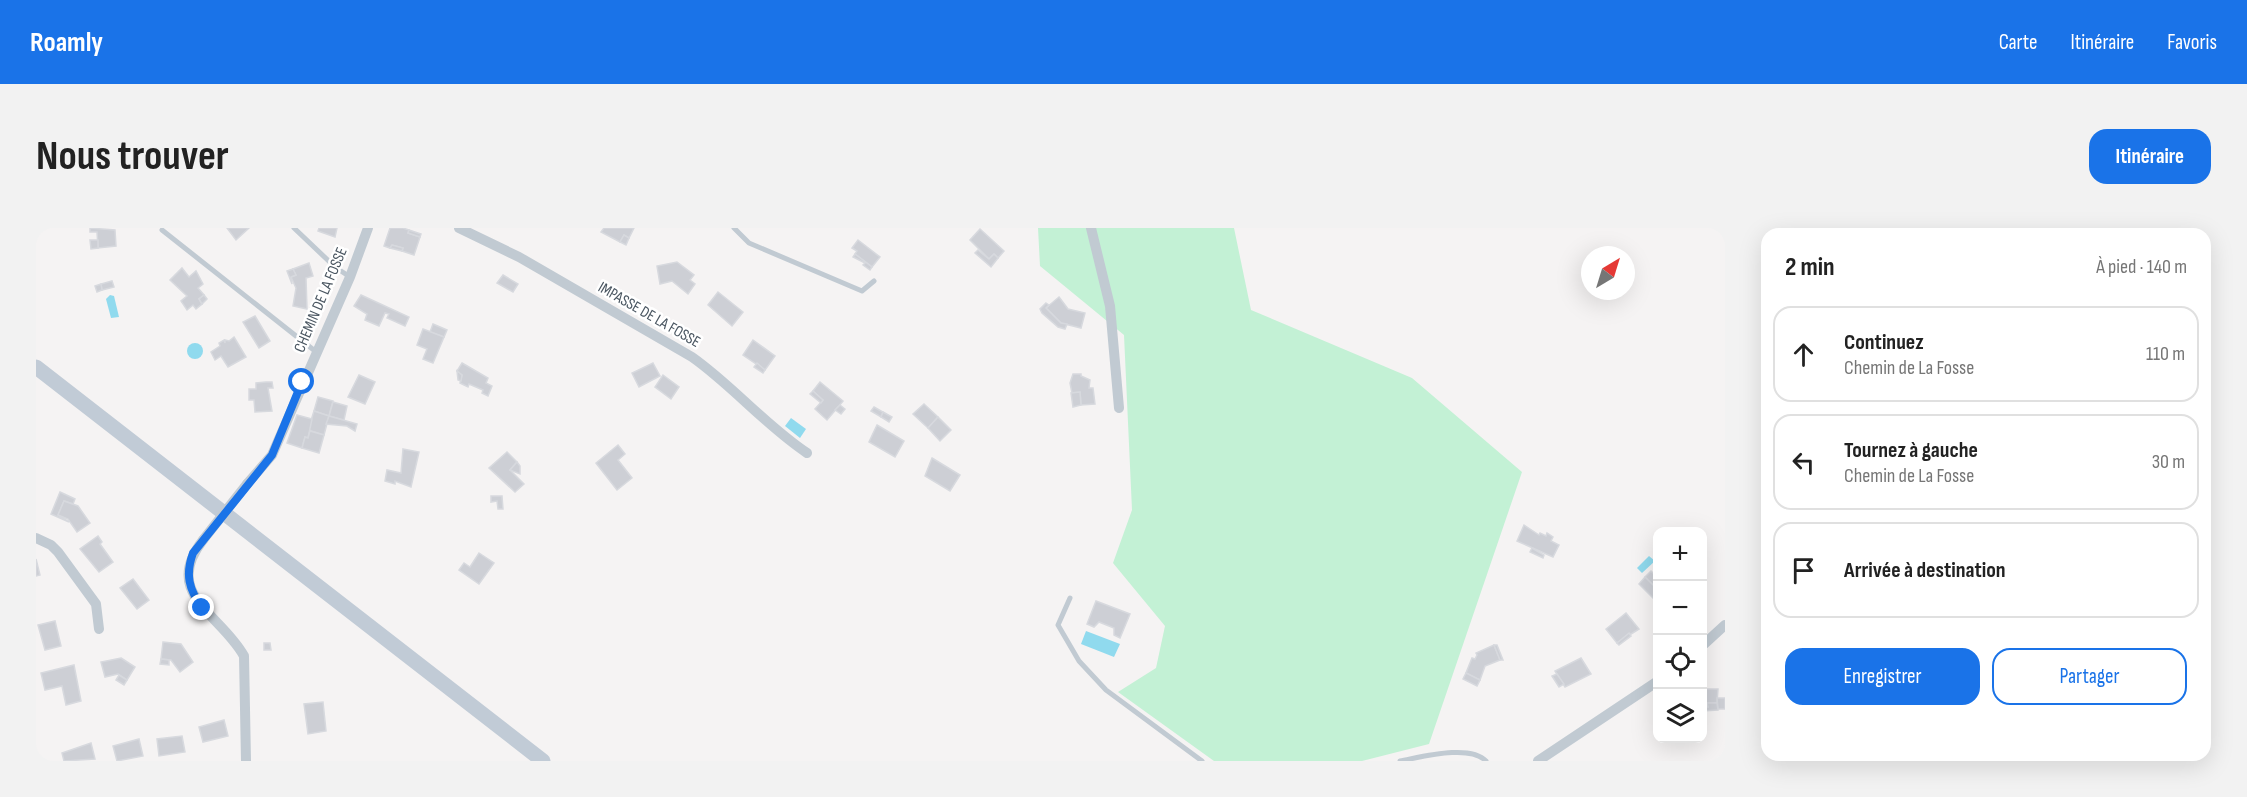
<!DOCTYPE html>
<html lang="fr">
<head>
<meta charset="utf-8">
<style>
  :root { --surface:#fff; --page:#f2f2f2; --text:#222; --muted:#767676; --line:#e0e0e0; --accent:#1a73e8 }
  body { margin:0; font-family:"Sofia Sans Condensed",sans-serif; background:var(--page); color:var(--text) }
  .controls { position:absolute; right:18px; bottom:18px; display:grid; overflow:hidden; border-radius:12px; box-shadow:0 6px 24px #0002 }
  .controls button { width:54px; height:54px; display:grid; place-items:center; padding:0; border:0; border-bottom:2px solid var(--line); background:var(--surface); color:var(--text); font:30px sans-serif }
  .compass { position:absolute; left:1545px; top:18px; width:54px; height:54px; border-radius:50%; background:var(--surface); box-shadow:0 6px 24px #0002; rotate:38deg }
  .stop { position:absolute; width:18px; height:18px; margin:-14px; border:4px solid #1a73e8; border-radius:50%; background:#fff }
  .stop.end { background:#1a73e8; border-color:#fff; box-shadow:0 2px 6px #0008 }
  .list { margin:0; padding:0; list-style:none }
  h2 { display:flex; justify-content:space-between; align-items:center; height:78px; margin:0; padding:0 24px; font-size:26px }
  h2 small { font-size:20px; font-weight:400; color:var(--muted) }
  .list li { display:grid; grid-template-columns:39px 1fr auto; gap:18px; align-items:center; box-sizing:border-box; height:96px; margin:0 12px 12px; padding:0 12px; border:2px solid var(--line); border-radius:18px }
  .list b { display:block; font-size:22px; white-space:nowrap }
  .list p { margin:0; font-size:20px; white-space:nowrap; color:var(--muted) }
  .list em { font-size:20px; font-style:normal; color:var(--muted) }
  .actions { display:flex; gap:12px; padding:18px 24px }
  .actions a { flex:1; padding:14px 0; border:2px solid var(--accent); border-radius:18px; text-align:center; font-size:21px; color:var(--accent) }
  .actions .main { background:var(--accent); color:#fff }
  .icon { flex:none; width:33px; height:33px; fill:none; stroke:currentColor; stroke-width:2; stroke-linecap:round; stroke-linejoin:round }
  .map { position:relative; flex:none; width:1689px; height:533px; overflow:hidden; border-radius:18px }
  header { display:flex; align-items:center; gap:36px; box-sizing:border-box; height:84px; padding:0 30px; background:var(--accent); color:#fff }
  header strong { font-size:28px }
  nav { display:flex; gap:33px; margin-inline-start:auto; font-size:21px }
  .intro { display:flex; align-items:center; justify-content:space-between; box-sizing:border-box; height:144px; padding:0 36px }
  h1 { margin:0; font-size:42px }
  .button { padding:15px 27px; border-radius:18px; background:var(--accent); color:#fff; font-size:21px; font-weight:700 }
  main { display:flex; gap:36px; padding:0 36px }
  aside { flex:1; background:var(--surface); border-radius:18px; box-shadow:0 6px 24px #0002 }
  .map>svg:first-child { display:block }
  .green { fill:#c3f1d5 }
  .water { fill:#90daee }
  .building { fill:#cdcfd5; stroke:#d7d9de; stroke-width:1.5 }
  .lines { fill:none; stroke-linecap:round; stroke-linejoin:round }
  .lane { stroke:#c1cad2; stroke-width:5 }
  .street { stroke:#c1cad2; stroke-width:10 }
  .secondary { stroke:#c1cbd6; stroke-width:15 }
  .street-bridge { stroke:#c1cad2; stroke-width:10 }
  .route { stroke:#1a73e8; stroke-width:8 }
  .labels { text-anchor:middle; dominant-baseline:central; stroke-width:5; stroke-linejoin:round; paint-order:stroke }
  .street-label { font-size:16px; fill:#4a5661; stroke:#fff }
</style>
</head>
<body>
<header>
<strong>Roamly</strong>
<nav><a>Carte</a><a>Itinéraire</a><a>Favoris</a></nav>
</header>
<div class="intro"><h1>Nous trouver</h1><a class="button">Itinéraire</a></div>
<main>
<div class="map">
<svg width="1689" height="533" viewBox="0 0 1689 533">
  <rect width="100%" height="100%" fill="#f5f3f3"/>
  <polygon class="green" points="1002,0 1198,0 1215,82 1376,150 1486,244 1393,516 1326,533 1178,533 1082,464 1120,440 1129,398 1077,335 1096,282 1088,107 1004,38"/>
  <g class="water">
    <polygon points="74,67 78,68 83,89 75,90 70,71"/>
    <circle cx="159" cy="123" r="8"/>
    <polygon points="755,190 770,201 764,210 749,198"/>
    <polygon points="1613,328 1619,333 1606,345 1601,340"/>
    <polygon points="1050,403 1084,416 1078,429 1045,416"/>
  </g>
  <g class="building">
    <polygon points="54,0 79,2 80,18 62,20 61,4 54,4"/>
    <polygon points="191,0 213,0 200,12"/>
    <polygon points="283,0 301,0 299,9 282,3"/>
    <polygon points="354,0 367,0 373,2 372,5 384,9 378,27 366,23 367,20 356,17 354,20 348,18"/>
    <polygon points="568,0 598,0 593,10 588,7 584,14 565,4"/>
    <polygon points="944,1 968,23 962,30 958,26 953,31 934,12"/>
    <polygon points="373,2 385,6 384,9 372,5"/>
    <polygon points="588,7 593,10 590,17 584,14"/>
    <polygon points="54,12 62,12 62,20 55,21"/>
    <polygon points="822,12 844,29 836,39 819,26 821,23 816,20"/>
    <polygon points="356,17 367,20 366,23 354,20"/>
    <polygon points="942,22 953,31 958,26 962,30 955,39 939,25"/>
    <polygon points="819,26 836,39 834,42 827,37 829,35 817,29"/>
    <polygon points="641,34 658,47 654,52 659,56 652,66 636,53 624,56 621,38"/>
    <polygon points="273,35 277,48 270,50 271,81 257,78 260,60 255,49 260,47 257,41"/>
    <polygon points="146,40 153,49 160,43 167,56 162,60 168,67 163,71 166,76 160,81 157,77 151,82 145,73 151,68 134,52"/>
    <polygon points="257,41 260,47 255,49 256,56 251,43"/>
    <polygon points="467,47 482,56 477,64 461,55"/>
    <polygon points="76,53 78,59 66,62 65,56"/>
    <polygon points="65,56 66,62 61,64 59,58"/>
    <polygon points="682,64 707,84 696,98 672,77"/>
    <polygon points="168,67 171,71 166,76 163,71"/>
    <polygon points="325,67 373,89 369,98 351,90 353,86 349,85 343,98 329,92 331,86 318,78"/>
    <polygon points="1023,69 1032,81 1049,85 1045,100 1025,95 1010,80"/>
    <polygon points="1010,75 1013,77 1010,80 1025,95 1031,96 1029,101 1022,99 1006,85 1004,81"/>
    <polygon points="219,88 234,113 223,120 207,94"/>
    <polygon points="397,96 411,102 408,109 394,104"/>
    <polygon points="387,101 408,109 397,135 387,131 391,121 381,117"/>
    <polygon points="198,109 210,129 192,139 185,128 179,132 175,124 184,118 183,115 188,112 189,115 189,112 193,113"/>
    <polygon points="717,112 739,128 729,142 707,127"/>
    <polygon points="426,135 452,150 450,155 456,158 452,168 446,165 447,162 433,156 432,159 424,155 426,147 421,143"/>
    <polygon points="617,135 624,148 603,159 596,145"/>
    <polygon points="721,135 729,142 727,145 718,139"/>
    <polygon points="421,143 426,147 425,153 422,152"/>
    <polygon points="1037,146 1045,146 1045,148 1054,152 1053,160 1057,160 1059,176 1045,177 1044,164 1036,165 1034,155"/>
    <polygon points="323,147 339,154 329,176 312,169"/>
    <polygon points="627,147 643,159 635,171 619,159"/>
    <polygon points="230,154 236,154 237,160 232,160 236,183 219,184 218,172 213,172 213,161 220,161 220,155"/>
    <polygon points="784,154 807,173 791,192 779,181 787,172 777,163"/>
    <polygon points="777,163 787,172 785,175 774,166"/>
    <polygon points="1044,164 1045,177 1037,179 1035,165"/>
    <polygon points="282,169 297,173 293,188 278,183"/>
    <polygon points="297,174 311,178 308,192 293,188"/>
    <polygon points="888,176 902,189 892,200 877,186"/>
    <polygon points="804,177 809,181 805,186 799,182"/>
    <polygon points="838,179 847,184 845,189 835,183"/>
    <polygon points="278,183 293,188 288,207 272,202"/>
    <polygon points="847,184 856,189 853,194 845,189"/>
    <polygon points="261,187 276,191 272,210 269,209 266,220 251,215"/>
    <polygon points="293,188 321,196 319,203 311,198 290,196"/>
    <polygon points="902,189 915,202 904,213 892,200"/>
    <polygon points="841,197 868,213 859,229 833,214"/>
    <polygon points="274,203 288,207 283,225 266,220 269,209 272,210"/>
    <polygon points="582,217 589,226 582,232 596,250 581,262 560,235"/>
    <polygon points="367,221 383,224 375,259 359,253 359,256 349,253 351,242 365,245"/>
    <polygon points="471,224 481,234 474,242 488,256 479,264 453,240"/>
    <polygon points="896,230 924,247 914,263 889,248"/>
    <polygon points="481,234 484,238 484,246 474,242"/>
    <polygon points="24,264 39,271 37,276 28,273 22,287 33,294 15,286"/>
    <polygon points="455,268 466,268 467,281 462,281 461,273 455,274"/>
    <polygon points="28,273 42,278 54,295 41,304 32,291 22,287"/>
    <polygon points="1488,297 1503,307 1504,305 1510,308 1511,305 1517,309 1515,313 1523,317 1517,329 1481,313"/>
    <polygon points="62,308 66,314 64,316 77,334 63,344 44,321"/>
    <polygon points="1496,320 1508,327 1507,330 1494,324"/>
    <polygon points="443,325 458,335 443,356 423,342 428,335 434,339"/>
    <polygon points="0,331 4,347 0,348"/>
    <polygon points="1615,343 1622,350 1622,357 1618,358 1609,349"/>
    <polygon points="1609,349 1618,358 1622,357 1622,375 1603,356"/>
    <polygon points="97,351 113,372 101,381 84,360"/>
    <polygon points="1060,373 1094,386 1084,410 1078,407 1078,400 1063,394 1058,399 1051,396"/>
    <polygon points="1590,385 1603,401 1581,415 1570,401"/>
    <polygon points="19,393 25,418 9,422 2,397"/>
    <polygon points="1593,405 1595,408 1583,417 1581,415"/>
    <polygon points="127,414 145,416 157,434 144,444 135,432 125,431"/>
    <polygon points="228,415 234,415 235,422 228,422"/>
    <polygon points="1458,417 1464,432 1449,438 1444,452 1430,445 1436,430 1439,431 1441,427 1440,425"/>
    <polygon points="1458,417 1461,417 1467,432 1464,432"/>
    <polygon points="85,430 99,439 91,452 82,446 69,449 65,434"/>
    <polygon points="1545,430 1555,446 1529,459 1519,443"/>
    <polygon points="125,431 133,432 133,437 124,436"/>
    <polygon points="38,437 45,473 30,477 26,458 9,462 5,445"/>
    <polygon points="1430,445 1444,452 1441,458 1427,451"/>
    <polygon points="1521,446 1528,456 1523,459 1516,448"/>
    <polygon points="83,447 91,452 88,457 80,452"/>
    <polygon points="1671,461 1682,461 1681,475 1671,475 1672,479 1666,479 1666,462"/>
    <polygon points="1681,470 1689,470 1689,481 1682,481"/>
    <polygon points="287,474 290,503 272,506 268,476"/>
    <polygon points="1671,475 1681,475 1682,482 1666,483 1666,479 1672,479"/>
    <polygon points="188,492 192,508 167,514 163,499"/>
    <polygon points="146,508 149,524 123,528 121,511"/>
    <polygon points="103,511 107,528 81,533 77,518"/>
    <polygon points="55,515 59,531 28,533 26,525"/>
  </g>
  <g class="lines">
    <g class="lane">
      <polyline points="258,0 299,39 314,49"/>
      <polyline points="698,0 713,15 826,63 838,53"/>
      <polyline points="126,2 279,123"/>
      <polyline points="1034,370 1022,397 1043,433 1070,462 1166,533"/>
      <path d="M1364,533c22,-4 70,-17 86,0"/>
    </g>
    <g class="street">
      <path d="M423,0l60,29 173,100c41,29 73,68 115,96"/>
      <polyline points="1055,0 1074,78 1083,180"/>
      <polyline points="211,256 236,227 314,49 332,0"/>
      <polyline points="0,310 15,317 22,324 60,376 63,401"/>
      <path d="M167,312c-42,54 18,74 41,116l2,105"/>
      <polyline points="1666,418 1689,397"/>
      <polyline points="1502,533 1622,453"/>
    </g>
    <polyline class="secondary" points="0,139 507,533"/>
    <polyline class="street-bridge" points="167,312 211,256"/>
  </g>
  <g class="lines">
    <path class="route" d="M166,380c-13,-19 -17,-33 -9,-55l79,-98 30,-73"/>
  </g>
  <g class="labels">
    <g class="street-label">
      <text transform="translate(285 72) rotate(-67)">CHEMIN DE LA FOSSE</text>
      <text transform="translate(613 87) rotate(30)">IMPASSE DE LA FOSSE</text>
    </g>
  </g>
</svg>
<div class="controls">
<button>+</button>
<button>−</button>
<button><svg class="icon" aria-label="locate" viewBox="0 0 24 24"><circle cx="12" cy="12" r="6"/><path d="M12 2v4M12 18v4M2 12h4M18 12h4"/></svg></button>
<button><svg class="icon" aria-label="layers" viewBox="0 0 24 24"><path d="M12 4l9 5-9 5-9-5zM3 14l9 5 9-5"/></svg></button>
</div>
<svg class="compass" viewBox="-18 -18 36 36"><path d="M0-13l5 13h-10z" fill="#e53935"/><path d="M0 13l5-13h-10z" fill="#767676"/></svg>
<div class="stop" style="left:266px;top:154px"></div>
<div class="stop end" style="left:166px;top:380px"></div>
</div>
<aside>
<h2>2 min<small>À pied · 140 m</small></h2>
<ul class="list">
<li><svg class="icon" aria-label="ahead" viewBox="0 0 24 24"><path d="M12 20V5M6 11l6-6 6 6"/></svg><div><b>Continuez</b><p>Chemin de La Fosse</p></div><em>110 m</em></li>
<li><svg class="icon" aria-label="left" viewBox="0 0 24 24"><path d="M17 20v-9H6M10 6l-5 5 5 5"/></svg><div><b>Tournez à gauche</b><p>Chemin de La Fosse</p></div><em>30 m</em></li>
<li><svg class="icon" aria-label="arrive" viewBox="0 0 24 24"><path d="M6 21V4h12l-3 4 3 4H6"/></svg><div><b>Arrivée à destination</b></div></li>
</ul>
<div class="actions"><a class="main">Enregistrer</a><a>Partager</a></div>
</aside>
</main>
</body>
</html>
